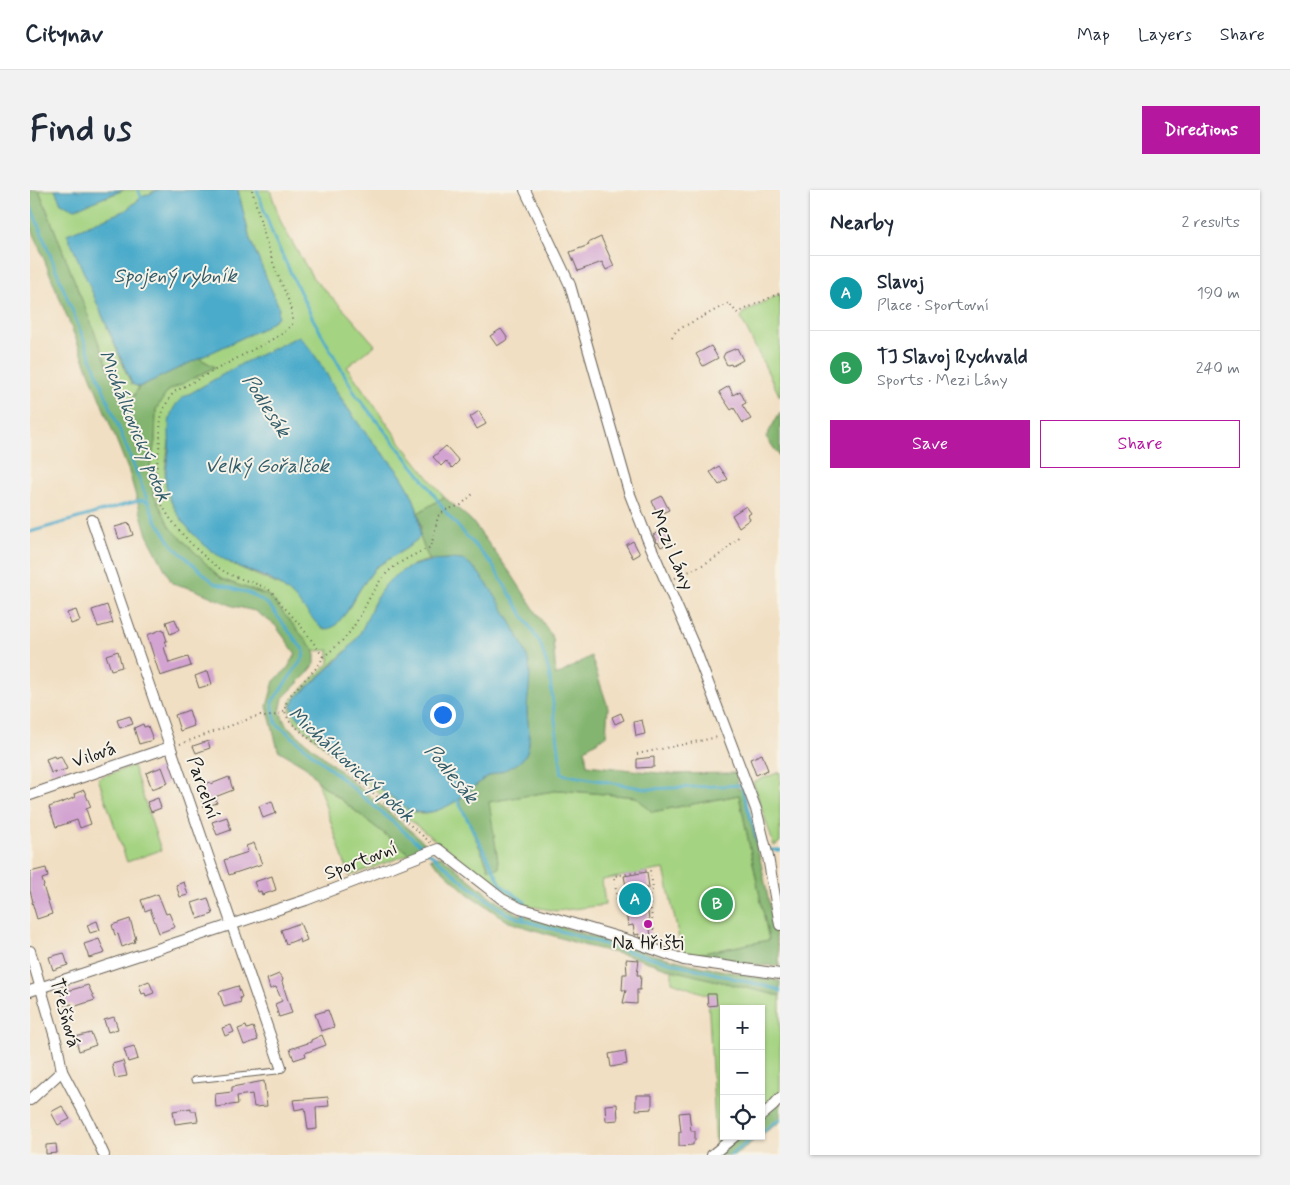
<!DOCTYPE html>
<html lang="en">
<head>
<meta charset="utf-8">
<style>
  :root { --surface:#fff; --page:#f2f2f3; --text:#1f2937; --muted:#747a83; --line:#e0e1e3; --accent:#b5179e }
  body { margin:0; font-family:Mynerve,sans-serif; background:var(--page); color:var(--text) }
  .controls { position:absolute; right:15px; bottom:15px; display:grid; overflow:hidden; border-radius:0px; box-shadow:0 1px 4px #0004 }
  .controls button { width:45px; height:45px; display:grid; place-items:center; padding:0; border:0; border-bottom:1px solid var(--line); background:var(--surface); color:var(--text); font:25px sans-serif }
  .you { position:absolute; left:412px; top:524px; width:18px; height:18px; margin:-12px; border:4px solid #fff; border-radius:50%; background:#1a73e8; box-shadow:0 0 0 8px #1a73e833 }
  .badge { display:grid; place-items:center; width:32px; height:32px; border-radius:50%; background:var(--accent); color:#fff; font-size:16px; font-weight:700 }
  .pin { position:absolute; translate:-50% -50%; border:2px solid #fff; box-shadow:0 1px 5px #0006 }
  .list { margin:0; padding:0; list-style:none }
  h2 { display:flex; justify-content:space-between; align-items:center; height:65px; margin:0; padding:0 20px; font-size:21px }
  h2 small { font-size:16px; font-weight:400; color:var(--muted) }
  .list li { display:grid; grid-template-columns:32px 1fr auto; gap:15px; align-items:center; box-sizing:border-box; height:75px; padding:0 20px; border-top:1px solid var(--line) }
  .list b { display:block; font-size:19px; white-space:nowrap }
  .list p { margin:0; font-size:16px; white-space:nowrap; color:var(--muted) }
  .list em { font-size:16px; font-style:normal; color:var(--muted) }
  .actions { display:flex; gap:10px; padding:15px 20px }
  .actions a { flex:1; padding:11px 0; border:1px solid var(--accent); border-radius:0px; text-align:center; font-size:18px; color:var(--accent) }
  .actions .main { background:var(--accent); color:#fff }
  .icon { flex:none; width:28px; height:28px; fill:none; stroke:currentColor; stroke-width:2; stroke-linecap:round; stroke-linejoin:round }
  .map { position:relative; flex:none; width:750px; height:965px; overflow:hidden; border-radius:0px }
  header { display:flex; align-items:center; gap:30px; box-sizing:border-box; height:70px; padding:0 25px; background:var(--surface); border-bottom:1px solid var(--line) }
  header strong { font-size:24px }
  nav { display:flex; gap:28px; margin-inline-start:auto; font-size:18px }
  .intro { display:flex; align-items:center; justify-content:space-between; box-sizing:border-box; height:120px; padding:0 30px }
  h1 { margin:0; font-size:35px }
  .button { padding:12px 22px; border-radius:0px; background:var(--accent); color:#fff; font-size:18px; font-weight:700 }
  main { display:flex; gap:30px; padding:0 30px }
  aside { flex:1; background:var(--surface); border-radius:0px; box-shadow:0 1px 4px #0004 }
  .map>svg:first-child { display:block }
  .green { fill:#a4d381; stroke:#60784e }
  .forest { fill:#83b56f; stroke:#506846 }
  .water { fill:#4babca; stroke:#346473 }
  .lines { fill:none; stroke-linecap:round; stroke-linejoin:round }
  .stream { stroke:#4babca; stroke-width:3 }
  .building { fill:#d3a4d1 }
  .service-casing { stroke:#676056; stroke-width:7 }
  .minor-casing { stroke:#676056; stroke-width:12 }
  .path { stroke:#676056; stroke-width:2; stroke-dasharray:1 4; stroke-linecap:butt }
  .service { stroke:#fff; stroke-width:5 }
  .minor { stroke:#fff; stroke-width:10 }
  .poi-dot { fill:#b5179e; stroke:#f7f3e8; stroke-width:2 }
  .labels { text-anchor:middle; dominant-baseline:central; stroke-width:4; stroke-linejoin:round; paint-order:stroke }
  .street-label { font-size:19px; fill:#1c1c1c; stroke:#f7f3e8 }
  .poi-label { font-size:19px; fill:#1c1c1c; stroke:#f7f3e8 }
  .water-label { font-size:20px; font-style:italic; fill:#315c6a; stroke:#f7f3e8 }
</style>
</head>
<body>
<header>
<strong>Citynav</strong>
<nav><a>Map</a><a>Layers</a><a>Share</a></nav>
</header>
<div class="intro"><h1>Find us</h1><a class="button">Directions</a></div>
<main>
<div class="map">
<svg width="750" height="965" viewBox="0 0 750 965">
  <rect width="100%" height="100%" fill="#f7f3e8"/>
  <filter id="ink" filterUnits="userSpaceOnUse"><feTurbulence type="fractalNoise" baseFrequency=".02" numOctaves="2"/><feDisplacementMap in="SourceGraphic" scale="10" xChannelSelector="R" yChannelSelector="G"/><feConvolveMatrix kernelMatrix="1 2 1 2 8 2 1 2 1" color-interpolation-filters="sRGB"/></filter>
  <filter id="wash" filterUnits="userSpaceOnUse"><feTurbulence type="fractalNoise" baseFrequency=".0096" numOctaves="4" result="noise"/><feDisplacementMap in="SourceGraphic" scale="20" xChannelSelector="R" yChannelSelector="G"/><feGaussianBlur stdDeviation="1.12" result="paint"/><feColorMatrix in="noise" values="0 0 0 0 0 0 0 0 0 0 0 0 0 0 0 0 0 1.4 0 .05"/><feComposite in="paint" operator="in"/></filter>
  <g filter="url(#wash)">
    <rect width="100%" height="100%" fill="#f1dfc3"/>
    <g class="green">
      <polygon points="9,0 25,0 31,13 77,7 93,0 128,0 112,7 96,20 38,44 101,194 109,197 95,221"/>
      <path d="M208,0h32l12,35 31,53 35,36 27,31 -28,22 54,76 43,54 -26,16c-7,-31 -30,-53 -50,-77 -14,-17 -27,-38 -39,-57l-160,62 -4,29 1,15 5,17 23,32 36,29 53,24 14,13 49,13 14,-24 16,-22 31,-19 13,-11 9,23 -17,5 -39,39 -9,23 -11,17 -57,54 -2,15c32,37 75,67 114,97l12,4 16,-3 23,-11 30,69 10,-2 -11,-65 71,-12 77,7 16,15 87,-17 30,145 -86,17 -19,-88 -62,11 3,25 -49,6 -37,-7 -21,-14 -86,-68 -116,-100c-6,-9 -8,-15 -3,-24l36,-35v-13l-14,1 -46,-55 -48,-17 -51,-52 -16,-32 -4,-28 5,-26 1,-32 12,-18 46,-24 -15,-9 66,-31 -2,-55 -13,-33z"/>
      <polygon points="750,104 750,207 711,128 713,123"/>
      <polygon points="103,576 131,660 97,672 68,588"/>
      <polygon points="750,582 750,652 744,656 723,592"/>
      <polygon points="287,591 380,664 319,686"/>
      <polygon points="642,780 750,806 750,901 740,914 731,921 731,819 694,819 694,946 698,946 686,956 678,805 642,792"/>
    </g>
    <g class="forest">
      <polygon points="0,0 9,0 95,220 109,197 169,168 185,177 138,201 126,219 125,251 120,277 124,305 140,337 191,389 239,406 285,461 285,474 277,484 253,508 250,522 256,535 395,653 380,664 290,593 275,576 248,560 237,516 244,491 257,479 266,464 245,435 225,421 203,416 163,399 142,393 117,345 99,282 0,34"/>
      <polygon points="750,222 750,267 736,247"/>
      <polygon points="414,307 441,330 482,385 523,448 526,486 561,466 578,517 576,546 555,559 557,575 637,584 706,583 708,599 712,599 731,673 749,763 749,776 694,773 653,767 739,750 709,605 622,622 606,607 530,600 459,612 469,678 459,679 429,610 455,588 487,573 499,554 497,517 499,474 480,431 446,379 420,369 399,370 390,347 391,336 388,323"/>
      <polygon points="411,666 461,707 486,723 621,764 674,777 750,791 750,806 642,780 603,767 556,756 479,732 438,704 400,669"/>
      <polygon points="750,912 750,932 731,945 731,929"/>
      <polygon points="710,946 730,946 705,965 686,965"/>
    </g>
    <g class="water">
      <polygon points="25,0 93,0 45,19 31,13"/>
      <polygon points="128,0 208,0 220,49 249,117 248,127 235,137 109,197 102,194 37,44 96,20 112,7"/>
      <path d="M269,146c21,21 32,49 49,73 7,9 13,19 21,28 12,15 26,28 36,45 10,16 16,36 15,55l-13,11 -31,19 -16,22 -14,24 -11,13 -9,4 -6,-3c-12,-13 -23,-29 -37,-39 -14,-12 -35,-16 -52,-25 -28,-14 -58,-45 -65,-77 -2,-13 2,-25 3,-38 1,-21 -4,-34 13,-50l61,-35z"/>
      <path d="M420,369c6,1 14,0 18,4 17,10 57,80 61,100 3,16 -2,33 -2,50 1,12 5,30 -1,41 -6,13 -27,17 -39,23 -4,2 -8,6 -12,9 -19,17 -41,33 -67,24l-64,-50 -40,-36 -10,-11 -2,-7 4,-8c18,-17 43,-37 58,-56 9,-12 13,-24 19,-37 16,-35 42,-44 77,-46z"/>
    </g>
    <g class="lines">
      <g class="stream">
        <polyline points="108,0 113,11"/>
        <polyline points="227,0 244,48 283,129 326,205 394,290 417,324 461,373 511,455 519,482 532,584 617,599 711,595 730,660 750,660"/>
        <polyline points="0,14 125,329 144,357 184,393 221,404 239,415 274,461 273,468 242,512 246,533 435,693 476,723 493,730 607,764 747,799 750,801"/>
        <polyline points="0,342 111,310 117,312"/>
        <polyline points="427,609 472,696 495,712 493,730"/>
        <polyline points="731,943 750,929"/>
        <polyline points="700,965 726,946"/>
      </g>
    </g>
    <g id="blocks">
      <g class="building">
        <polygon points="571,47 584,76 576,80 572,72 548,81 540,62 559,55 558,53"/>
        <polygon points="471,139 478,149 467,156 460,146"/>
        <polygon points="681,156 688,168 673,176 666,164"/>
        <polygon points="707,158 713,170 702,176 701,174 697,175 693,167 695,163"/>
        <polygon points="699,196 703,205 710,201 716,213 712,215 721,229 713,233 704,218 701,220 689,202"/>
        <polygon points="449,221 456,234 447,239 440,227"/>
        <polygon points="416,256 429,271 422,278 416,271 411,276 403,267"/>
        <polygon points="689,276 698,289 689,295 680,282"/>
        <polygon points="632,306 639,320 628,325 622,311"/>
        <polygon points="716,316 721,323 718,325 720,329 709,337 702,325"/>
        <polygon points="99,333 103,345 89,349 85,337"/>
        <polygon points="634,339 641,352 631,357 628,352 627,353 623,345"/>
        <polygon points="603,351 610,364 603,368 596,355"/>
        <polygon points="77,415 83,433 68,437 62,420"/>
        <polygon points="46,420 50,431 41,434 37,423"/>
        <polygon points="145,429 149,440 140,444 136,432"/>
        <polygon points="133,439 137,451 135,451 137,456 134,457 139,473 158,467 161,476 130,486 117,445"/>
        <polygon points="88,461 92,477 81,480 76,465"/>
        <polygon points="178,481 182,494 169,498 165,486"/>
        <polygon points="159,520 164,536 150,541 145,525"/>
        <polygon points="591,523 594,530 585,534 582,527"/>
        <polygon points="100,526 103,534 90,538 87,530"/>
        <polygon points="612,530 615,544 606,546 604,532"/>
        <polygon points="113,534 114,537 118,536 123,550 109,554 104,538"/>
        <polygon points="178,551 180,558 166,563 163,556"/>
        <polygon points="732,564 738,580 726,585 720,569"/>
        <polygon points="24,566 25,568 31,566 37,579 25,583 25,581 21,583 16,569"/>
        <polygon points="624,567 624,577 607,578 607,569"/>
        <polygon points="132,577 138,593 122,599 116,583"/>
        <polygon points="199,587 203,600 185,607 187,613 174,617 167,596 180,592 181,594"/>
        <polygon points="54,600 61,617 56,619 61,634 50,638 47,630 26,637 19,617 39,610 45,607 44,604"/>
        <polygon points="128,608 131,618 121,622 117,612"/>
        <polygon points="242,611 246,623 233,628 229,616"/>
        <polygon points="197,627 201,640 187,645 182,632"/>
        <polygon points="224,653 232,674 199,685 194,670 218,662 216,656"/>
        <polygon points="16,678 18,687 12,689 14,696 13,696 22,724 7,729 2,712 3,712 0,700 0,682"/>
        <polygon points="617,682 619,698 615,698 621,747 613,748 609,747 609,744 605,745 603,735 598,736 593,701 597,701 594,686"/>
        <polygon points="242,686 246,700 232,705 231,701 228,702 224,692"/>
        <polygon points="154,692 158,705 150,707 146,695"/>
        <polygon points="128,704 136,724 139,723 145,737 129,743 120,719 115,721 111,710"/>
        <polygon points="178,708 183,724 168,729 162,713"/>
        <polygon points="100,729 106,749 104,749 105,752 92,757 88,744 85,745 82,735"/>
        <polygon points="67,731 70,740 60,743 57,735"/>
        <polygon points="270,733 277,750 270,753 269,749 256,754 251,740"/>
        <polygon points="69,749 75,763 59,768 54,754"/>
        <polygon points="34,763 38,775 23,780 19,767"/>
        <polygon points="596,769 609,770 607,785 611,785 610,800 607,800 607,814 593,813 596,800 592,800 593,784 597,784"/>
        <polygon points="249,784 253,789 252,792 262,823 249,827 245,814 252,811 246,797 240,799 237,789"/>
        <polygon points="119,791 124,803 116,806 115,803 112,804 109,795"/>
        <polygon points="58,795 65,810 43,817 42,814 35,816 31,803"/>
        <polygon points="208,796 212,807 210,808 211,812 194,817 189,802"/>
        <polygon points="677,804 686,804 687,815 678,816"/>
        <polygon points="298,820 304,837 291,841 285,824"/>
        <polygon points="84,827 88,839 78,842 74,830"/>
        <polygon points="201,835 204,842 195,846 192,838"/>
        <polygon points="216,836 217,839 223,837 228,850 214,855 208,839"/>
        <polygon points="61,843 66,855 49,861 45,847"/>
        <polygon points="292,845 296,855 275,863 276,866 264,870 260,859 281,852 281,850"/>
        <polygon points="104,856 108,869 98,872 94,859"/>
        <polygon points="595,861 597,874 581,877 579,864"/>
        <polygon points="93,871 97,886 85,888 82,874"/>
        <polygon points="234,891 237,916 224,917 222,904 207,906 208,914 186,917 185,904 202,902 202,897"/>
        <polygon points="606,905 622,905 622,919 606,920"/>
        <polygon points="298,907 299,916 286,917 287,939 278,940 275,918 265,920 263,910"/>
        <polygon points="587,914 588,930 576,931 575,915"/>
        <polygon points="32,916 40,929 28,935 21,922"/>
        <polygon points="161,918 161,921 166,921 168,931 145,934 143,921"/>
        <polygon points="659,922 661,941 665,941 665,951 663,952 663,955 649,956 649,942 651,942 649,923"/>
        <polygon points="26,954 27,963 16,964 16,955"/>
      </g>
    </g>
  </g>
  <g filter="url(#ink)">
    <use href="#blocks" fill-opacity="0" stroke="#676056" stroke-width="1"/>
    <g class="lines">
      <defs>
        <polyline id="service" points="164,890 247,881 251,877"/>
        <g id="minor">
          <polyline points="495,0 540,95 599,302 617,348 664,456 726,619 738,667 750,735"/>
          <polyline points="62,330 251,877"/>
          <polyline points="0,605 140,557"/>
          <polyline points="0,761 27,854 32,881 0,910"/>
          <polyline points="0,801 276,710 408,659 472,709 490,718 601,751 654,770 750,784"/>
          <polyline points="32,881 59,932 74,965"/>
          <polyline points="731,926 743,916 750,908"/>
          <polyline points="682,965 705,946"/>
        </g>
      </defs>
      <use href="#service" class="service-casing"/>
      <use href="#minor" class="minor-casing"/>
      <g class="path">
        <path d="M222,0c7,25 13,50 22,75 7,21 19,37 18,59l-8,9 -110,59c-18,24 -12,30 -15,57 -2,15 -5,32 -1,46 8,26 44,63 67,77 14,8 32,10 46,19 4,4 8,10 12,15 15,16 28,32 40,51 -7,18 -38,34 -38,53 0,3 3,8 4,11l142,122"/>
        <polyline points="642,147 647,140 699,113 707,123 750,103"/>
        <path d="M645,388c23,-11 47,-20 63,-41"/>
        <path d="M293,467c13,-10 24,-19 32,-33 11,-16 16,-34 30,-49 12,-13 31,-21 46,-28l7,-31 8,-6 15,-5 14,-13"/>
        <polyline points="150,554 230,525 234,527 247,525 255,520"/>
        <polyline points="607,564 688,547"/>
        <polyline points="587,709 584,686 620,680 623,698 619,707 625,749"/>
      </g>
      <use href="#service" class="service"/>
      <use href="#minor" class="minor"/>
    </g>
  </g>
  <circle class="poi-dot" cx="618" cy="734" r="5"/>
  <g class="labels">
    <g class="street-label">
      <text transform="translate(642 360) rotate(67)">Mezi Lány</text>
      <text transform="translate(64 565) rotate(-19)">Vilová</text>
      <text transform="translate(173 598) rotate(71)">Parcelní</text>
      <text transform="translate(331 671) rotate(-21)">Sportovní</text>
      <text transform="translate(35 823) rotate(75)">Třešňová</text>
    </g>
    <g class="poi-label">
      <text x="618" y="753">Na Hřišti</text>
    </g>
    <g class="water-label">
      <text x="145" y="86">Spojený rybník</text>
      <text transform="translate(236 216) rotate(57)">Podlesák</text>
      <text transform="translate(104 236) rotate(68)">Michálkovický potok</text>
      <text x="237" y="276">Velký Gořalčok</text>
      <text transform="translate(321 575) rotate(42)">Michálkovický potok</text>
      <text transform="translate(421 584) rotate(50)">Podlesák</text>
    </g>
  </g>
</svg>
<div class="controls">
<button>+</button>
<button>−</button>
<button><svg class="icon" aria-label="locate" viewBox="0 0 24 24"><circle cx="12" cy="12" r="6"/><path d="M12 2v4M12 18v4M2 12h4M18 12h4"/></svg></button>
</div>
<div class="you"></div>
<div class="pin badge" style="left:605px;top:709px;background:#0f9aa8">A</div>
<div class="pin badge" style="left:687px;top:714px;background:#2e9e5b">B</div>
</div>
<aside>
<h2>Nearby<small>2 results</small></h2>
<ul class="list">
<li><span class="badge" style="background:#0f9aa8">A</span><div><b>Slavoj</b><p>Place · Sportovní</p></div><em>190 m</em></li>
<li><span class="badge" style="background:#2e9e5b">B</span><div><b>TJ Slavoj Rychvald</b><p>Sports · Mezi Lány</p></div><em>240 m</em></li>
</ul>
<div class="actions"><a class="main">Save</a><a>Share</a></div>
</aside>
</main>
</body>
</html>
